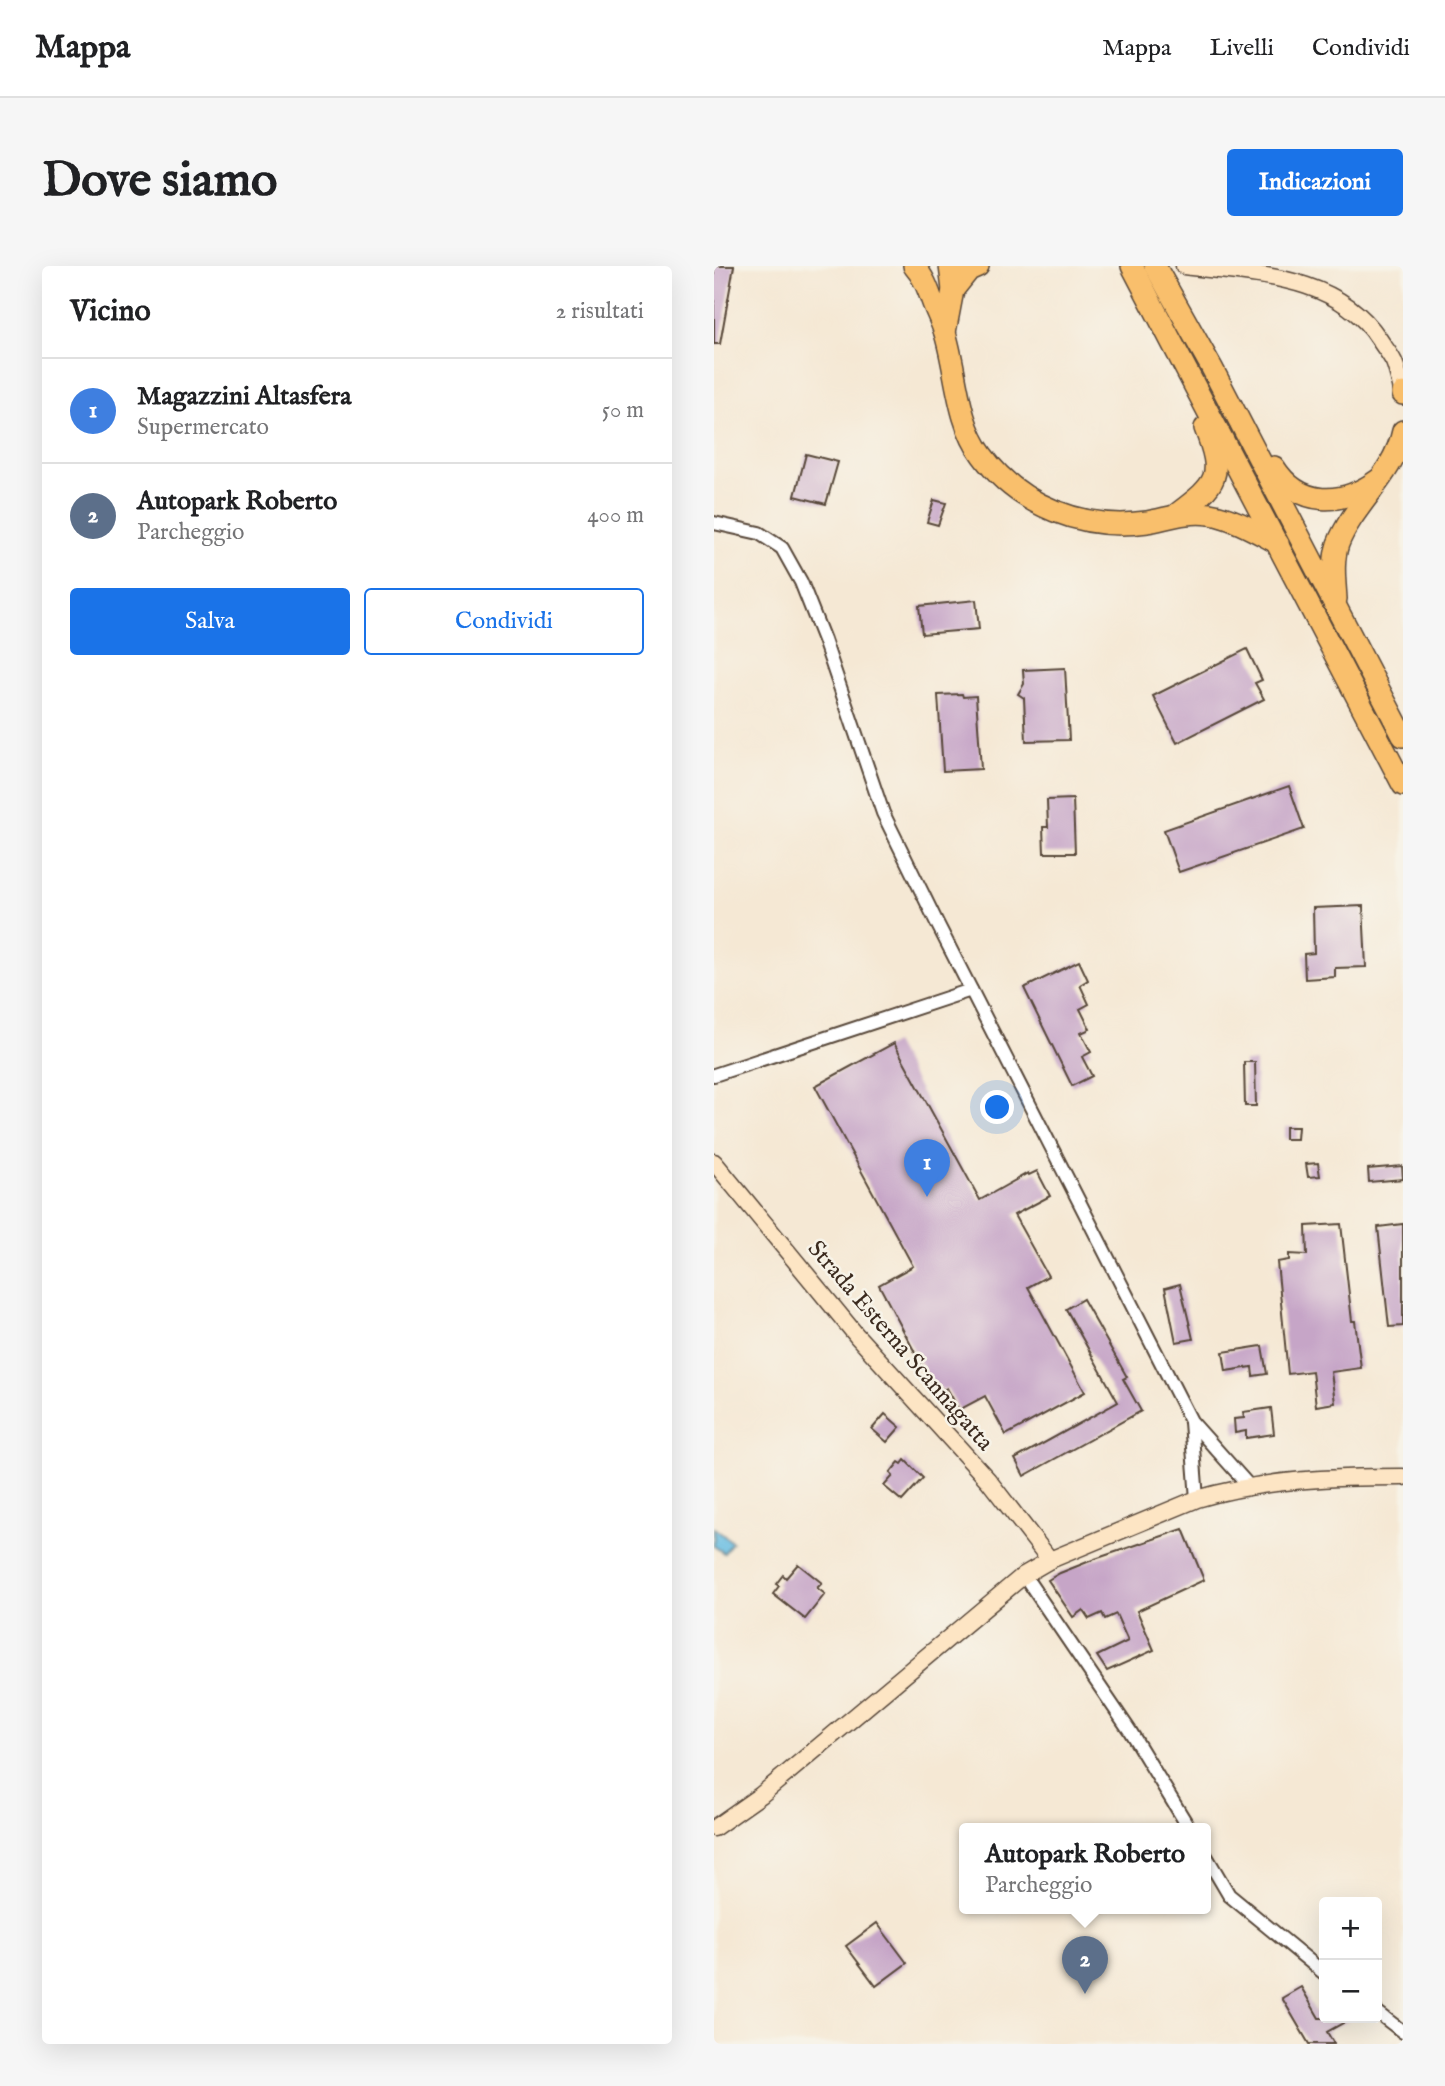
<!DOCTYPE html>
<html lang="it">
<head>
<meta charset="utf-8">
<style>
  :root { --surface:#fff; --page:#f6f6f6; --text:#202124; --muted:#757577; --line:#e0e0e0; --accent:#1a73e8 }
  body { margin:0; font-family:"IM FELL English",serif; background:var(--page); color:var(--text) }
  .controls { position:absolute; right:21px; bottom:21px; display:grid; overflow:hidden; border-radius:7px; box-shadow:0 7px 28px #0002 }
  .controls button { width:63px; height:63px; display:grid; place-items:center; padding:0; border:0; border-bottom:2px solid var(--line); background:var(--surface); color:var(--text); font:35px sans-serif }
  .you { position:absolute; left:284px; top:842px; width:24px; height:24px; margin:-18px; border:5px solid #fff; border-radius:50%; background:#1a73e8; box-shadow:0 0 0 10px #1a73e833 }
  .badge { display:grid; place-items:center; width:46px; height:46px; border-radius:50%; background:var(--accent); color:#fff; font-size:23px; font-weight:700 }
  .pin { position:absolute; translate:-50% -58px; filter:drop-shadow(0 2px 4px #0008) }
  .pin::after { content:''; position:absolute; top:37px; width:24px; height:21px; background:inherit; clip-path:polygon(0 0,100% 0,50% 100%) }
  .popup { position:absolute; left:245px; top:1557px; width:252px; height:91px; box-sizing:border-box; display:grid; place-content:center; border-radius:7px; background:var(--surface); filter:drop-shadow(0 2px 5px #0005); font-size:23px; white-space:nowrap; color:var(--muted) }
  .popup b { font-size:26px; color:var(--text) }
  .popup::after { content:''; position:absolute; left:50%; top:100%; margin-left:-14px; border:14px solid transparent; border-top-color:var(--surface) }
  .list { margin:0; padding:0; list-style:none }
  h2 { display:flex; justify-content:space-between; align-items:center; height:91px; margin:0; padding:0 28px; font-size:30px }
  h2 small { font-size:23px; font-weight:400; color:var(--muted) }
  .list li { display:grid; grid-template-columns:46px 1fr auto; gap:21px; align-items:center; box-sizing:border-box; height:105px; padding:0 28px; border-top:2px solid var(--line) }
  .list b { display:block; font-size:26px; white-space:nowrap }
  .list p { margin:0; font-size:23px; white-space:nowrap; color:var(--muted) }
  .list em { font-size:23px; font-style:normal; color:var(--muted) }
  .actions { display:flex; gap:14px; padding:21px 28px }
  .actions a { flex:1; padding:16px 0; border:2px solid var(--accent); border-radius:7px; text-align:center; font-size:24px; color:var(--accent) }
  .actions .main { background:var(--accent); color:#fff }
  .map { position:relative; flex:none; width:689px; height:1778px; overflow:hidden; border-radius:7px }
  header { display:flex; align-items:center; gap:42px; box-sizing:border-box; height:98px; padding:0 35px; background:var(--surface); border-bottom:2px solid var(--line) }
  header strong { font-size:33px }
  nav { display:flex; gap:38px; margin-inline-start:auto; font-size:24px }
  .intro { display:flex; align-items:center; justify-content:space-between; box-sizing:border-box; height:168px; padding:0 42px }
  h1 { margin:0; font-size:49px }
  .button { padding:18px 32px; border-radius:7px; background:var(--accent); color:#fff; font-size:24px; font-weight:700 }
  main { display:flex; gap:42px; padding:0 42px }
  aside { flex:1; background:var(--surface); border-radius:7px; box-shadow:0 7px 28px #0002 }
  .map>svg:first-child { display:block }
  .water { fill:#65bce2; stroke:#507380; stroke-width:2 }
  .building { fill:#c6a5c7 }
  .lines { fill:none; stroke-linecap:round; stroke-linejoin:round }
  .street-casing { stroke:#574639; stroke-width:16 }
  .secondary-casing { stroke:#574639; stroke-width:19 }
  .highway-casing { stroke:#574639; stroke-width:24 }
  .street { stroke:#fff; stroke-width:12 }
  .secondary { stroke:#fde5c4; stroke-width:16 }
  .highway { stroke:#f9bf6c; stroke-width:21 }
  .labels { text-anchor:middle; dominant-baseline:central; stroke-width:5; stroke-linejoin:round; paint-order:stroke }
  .street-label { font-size:24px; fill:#3b2a1e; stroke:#f7f3e8 }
</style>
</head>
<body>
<header>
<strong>Mappa</strong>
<nav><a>Mappa</a><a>Livelli</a><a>Condividi</a></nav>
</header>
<div class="intro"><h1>Dove siamo</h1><a class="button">Indicazioni</a></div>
<main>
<aside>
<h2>Vicino<small>2 risultati</small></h2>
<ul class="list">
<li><span class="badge" style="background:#3f7fe0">1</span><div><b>Magazzini Altasfera</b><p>Supermercato</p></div><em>50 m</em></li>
<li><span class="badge" style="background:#5c6f8a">2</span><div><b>Autopark Roberto</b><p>Parcheggio</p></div><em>400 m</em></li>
</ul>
<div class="actions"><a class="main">Salva</a><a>Condividi</a></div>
</aside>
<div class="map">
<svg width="689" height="1778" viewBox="0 0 689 1778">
  <rect width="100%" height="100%" fill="#f7f3e8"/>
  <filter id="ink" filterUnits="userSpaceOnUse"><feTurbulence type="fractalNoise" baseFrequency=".0143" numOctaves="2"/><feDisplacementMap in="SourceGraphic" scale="14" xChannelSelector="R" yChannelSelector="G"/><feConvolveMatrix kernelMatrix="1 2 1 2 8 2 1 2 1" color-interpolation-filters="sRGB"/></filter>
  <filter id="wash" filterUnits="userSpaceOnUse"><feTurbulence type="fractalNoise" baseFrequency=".00686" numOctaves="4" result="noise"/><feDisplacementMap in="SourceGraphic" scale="28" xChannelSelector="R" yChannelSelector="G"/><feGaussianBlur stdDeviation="1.57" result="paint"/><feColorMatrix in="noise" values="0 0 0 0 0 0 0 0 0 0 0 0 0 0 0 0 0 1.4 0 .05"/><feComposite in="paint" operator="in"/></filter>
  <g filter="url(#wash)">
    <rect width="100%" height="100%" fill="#f5e8d4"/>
    <polygon class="water" points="0,1262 18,1276 10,1287 0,1280"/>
    <g id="blocks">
      <g class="building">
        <polygon points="0,0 20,0 6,78 0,78"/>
        <polygon points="92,188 124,196 112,238 81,230"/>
        <polygon points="220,234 232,237 224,259 213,256"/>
        <polygon points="262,334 265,363 208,368 205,340"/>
        <polygon points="533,383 548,414 541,417 550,433 463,477 439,430"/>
        <polygon points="351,402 355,474 312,475 310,432 304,428 310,418 309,404"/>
        <polygon points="248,428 249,431 262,430 267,503 229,505 224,429"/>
        <polygon points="575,520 590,563 465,606 450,564"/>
        <polygon points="359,533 361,587 330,587 329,561 334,561 333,534"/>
        <polygon points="649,640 652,701 621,702 621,711 591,713 590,688 600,687 599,642"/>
        <polygon points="365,695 374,714 366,719 375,738 366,743 376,763 367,767 377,786 368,791 378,810 358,820 310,722"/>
        <polygon points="180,777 266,934 314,907 315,909 323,905 336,930 300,949 334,1010 314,1021 371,1126 292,1169 271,1130 245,1144 233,1122 229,1124 223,1119 220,1122 165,1019 199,1000 101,820"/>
        <polygon points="530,796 541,796 542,840 531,840"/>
        <polygon points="571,861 584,861 583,873 571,873"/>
        <polygon points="604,897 606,910 594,911 592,898"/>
        <polygon points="688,900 689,913 655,916 654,903"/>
        <polygon points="627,958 638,1055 641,1055 647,1102 617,1106 621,1137 602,1140 598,1105 574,1108 563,996 575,994 575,988 593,989 592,960"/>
        <polygon points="689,958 689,1060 675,1061 664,961"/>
        <polygon points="466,1018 479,1073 462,1076 451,1022"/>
        <polygon points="369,1033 413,1111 409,1113 427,1145 310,1210 301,1193 404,1136 352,1043"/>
        <polygon points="548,1080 553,1108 539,1110 538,1101 512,1105 509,1086"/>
        <polygon points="557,1142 560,1168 532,1172 532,1165 521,1167 520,1153 530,1152 529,1146"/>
        <polygon points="171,1148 186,1161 173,1176 158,1163"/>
        <polygon points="191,1194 209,1212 188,1235 170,1220 179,1210 176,1207 185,1196 188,1198"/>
        <polygon points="469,1263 490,1314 423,1345 440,1384 393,1405 383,1390 414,1375 402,1348 391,1353 388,1347 375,1353 369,1344 359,1351 334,1314 346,1307 381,1293"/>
        <polygon points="84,1298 108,1317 103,1322 111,1328 91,1353 59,1328 65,1320 62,1318 69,1309 72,1312"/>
        <polygon points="163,1657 193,1697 162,1720 132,1680"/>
        <polygon points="587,1721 605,1752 638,1752 613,1766 620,1778 595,1778 568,1732"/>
      </g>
    </g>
  </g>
  <g filter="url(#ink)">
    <use href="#blocks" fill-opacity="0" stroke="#574639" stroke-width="2"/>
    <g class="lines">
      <defs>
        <g id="street">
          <polyline points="0,257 45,267 68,282 87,316 110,374 169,547 223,657 477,1155 536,1221"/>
          <polyline points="0,809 257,724"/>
          <polyline points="477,1156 483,1233"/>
          <polyline points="310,1309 416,1465 475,1562"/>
          <polyline points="492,1590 515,1629 610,1707"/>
          <polyline points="663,1746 689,1766"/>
        </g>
        <g id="secondary">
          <path d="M470,0c69,9 153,8 195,73 5,8 11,15 15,23 4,10 6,21 9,31"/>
          <polyline points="0,896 143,1070 274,1214 336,1294"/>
          <path d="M0,1562l47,-33 263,-220 26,-15 147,-61c67,-20 137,-22 206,-22"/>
        </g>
        <g id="highway">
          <path d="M200,0c10,11 14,23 19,37 4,10 9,20 12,30 12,39 12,89 37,122 37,51 102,76 165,67 22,-4 39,-11 63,-8 24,4 47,18 68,29"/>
          <polyline points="418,0 689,519"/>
          <polyline points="441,0 498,102 689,470"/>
          <polyline points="239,24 255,4 264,0"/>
          <polyline points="231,66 239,24 236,0"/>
          <polyline points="689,127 689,128"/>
          <path d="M560,201c26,41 68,39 104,13"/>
          <path d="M463,248c41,-31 47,-37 28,-86"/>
          <path d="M622,333c-1,-18 -4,-37 2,-55 16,-41 56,-69 65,-113"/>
        </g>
      </defs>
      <use href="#street" class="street-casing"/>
      <use href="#secondary" class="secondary-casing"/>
      <use href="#highway" class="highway-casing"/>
      <use href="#street" class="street"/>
      <use href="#secondary" class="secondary"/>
      <use href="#highway" class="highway"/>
    </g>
  </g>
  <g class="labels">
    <g class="street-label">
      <text transform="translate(186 1080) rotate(49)">Strada Esterna Scannagatta</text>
    </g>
  </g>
</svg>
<div class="controls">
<button>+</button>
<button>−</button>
</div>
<div class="you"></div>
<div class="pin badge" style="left:213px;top:931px;background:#3f7fe0">1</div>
<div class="pin badge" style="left:371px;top:1728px;background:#5c6f8a">2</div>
<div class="popup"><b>Autopark Roberto</b>Parcheggio</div>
</div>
</main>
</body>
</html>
